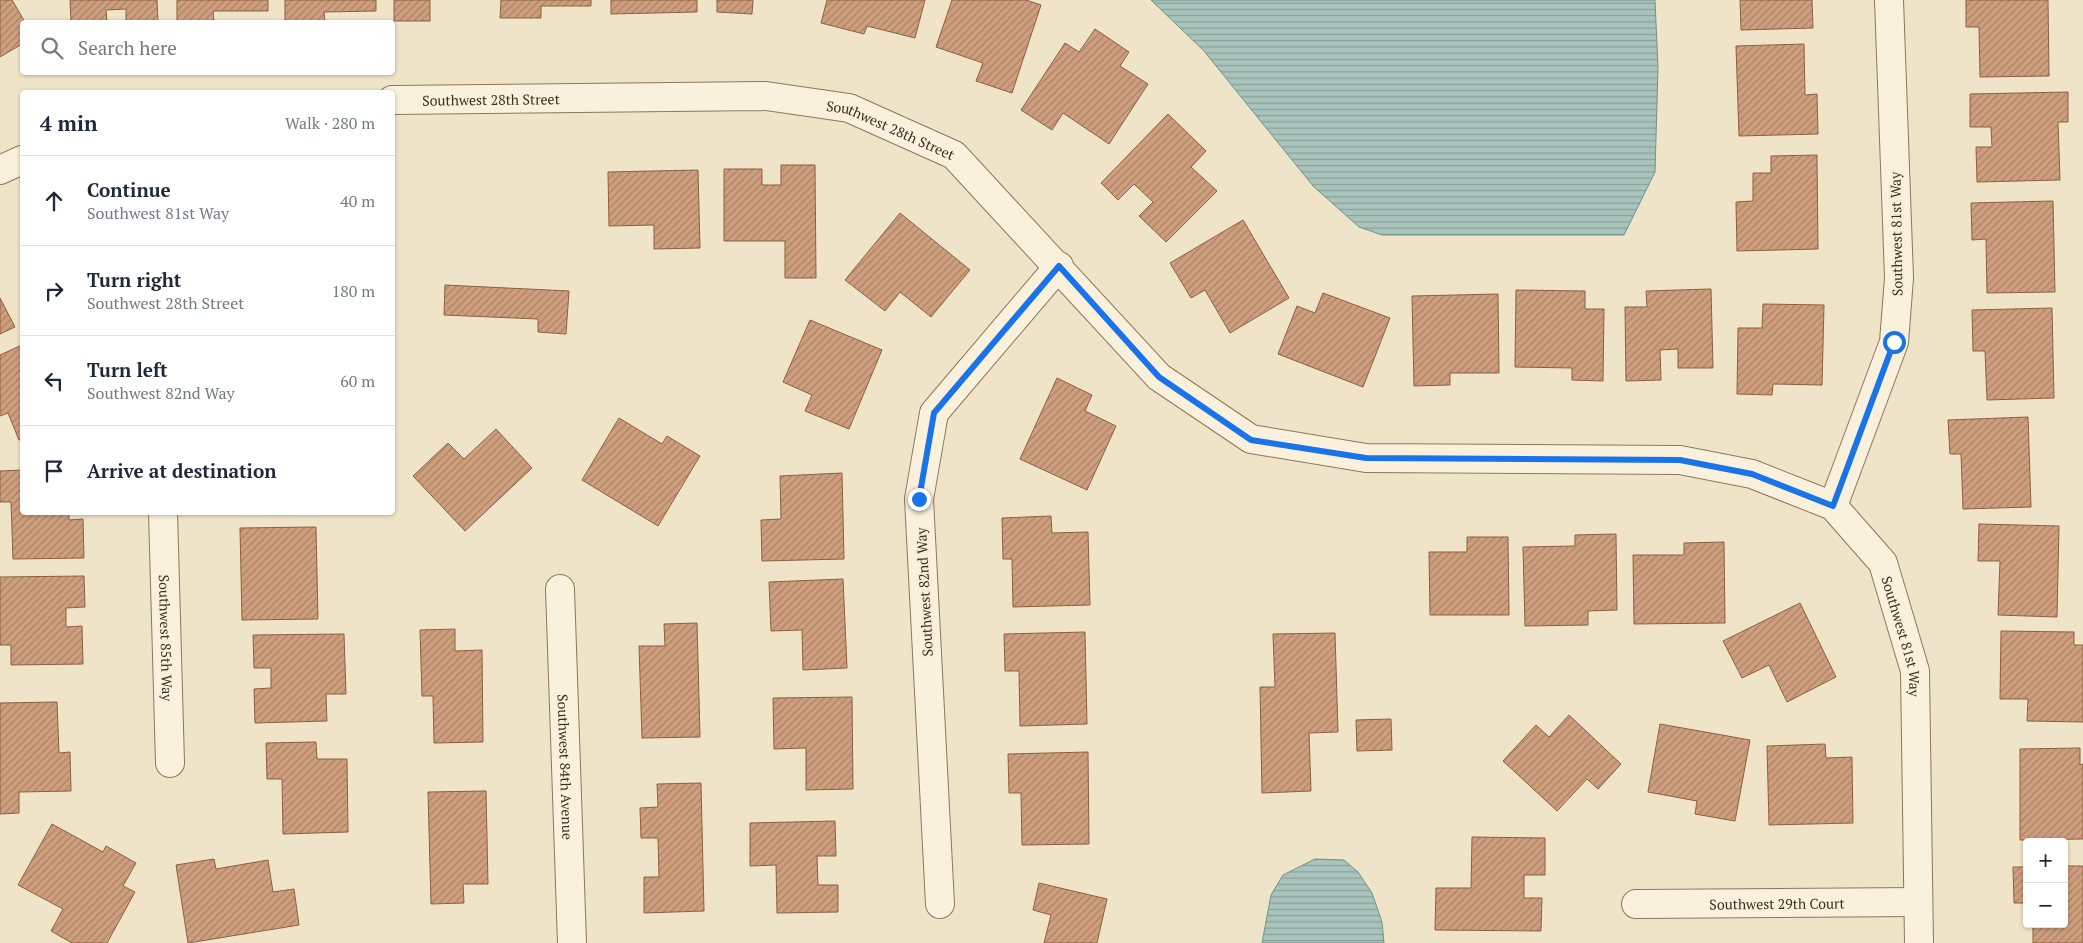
<!DOCTYPE html>
<html lang="en">
<head>
<meta charset="utf-8">
<style>
  :root { --surface:#fff; --page:#f2f2f3; --text:#1f2937; --muted:#747a83; --line:#e0e1e3 }
  body { margin:0; font-family:"PT Serif",serif; background:var(--page); color:var(--text) }
  .controls { position:absolute; right:15px; bottom:15px; display:grid; overflow:hidden; border-radius:5px; box-shadow:0 1px 4px #0004 }
  .controls button { width:45px; height:45px; display:grid; place-items:center; padding:0; border:0; border-bottom:1px solid var(--line); background:var(--surface); color:var(--text); font:25px sans-serif }
  .stop { position:absolute; width:15px; height:15px; margin:-11px; border:4px solid #1a73e8; border-radius:50%; background:#fff }
  .stop.end { background:#1a73e8; border-color:#fff; box-shadow:0 1px 5px #0008 }
  .list { margin:0; padding:0; list-style:none }
  h2 { display:flex; justify-content:space-between; align-items:center; height:65px; margin:0; padding:0 20px; font-size:21px }
  h2 small { font-size:16px; font-weight:400; color:var(--muted) }
  .list li { display:grid; grid-template-columns:32px 1fr auto; gap:15px; align-items:center; box-sizing:border-box; height:90px; padding:0 20px; border-top:1px solid var(--line) }
  .list b { display:block; font-size:19px; white-space:nowrap }
  .list p { margin:0; font-size:16px; white-space:nowrap; color:var(--muted) }
  .list em { font-size:16px; font-style:normal; color:var(--muted) }
  .icon { flex:none; width:28px; height:28px; fill:none; stroke:currentColor; stroke-width:2; stroke-linecap:round; stroke-linejoin:round }
  .map { position:relative; flex:none; width:2083px; height:943px; overflow:hidden }
  .search { position:absolute; background:var(--surface); box-shadow:0 1px 4px #0004; left:20px; top:20px; width:375px; height:55px; display:flex; align-items:center; gap:12px; box-sizing:border-box; padding:0 18px; border-radius:5px; color:var(--muted); font-size:19px }
  .panel { position:absolute; background:var(--surface); box-shadow:0 1px 4px #0004; left:20px; top:90px; width:375px; height:425px; border-radius:5px }
  .map>svg:first-child { display:block }
  .water { fill:url(#water-rules); stroke:#6f938a }
  .building { fill:url(#building-hatch); stroke:#8d5f41 }
  .lines { fill:none; stroke-linecap:round; stroke-linejoin:round }
  .minor-casing { stroke:#8d765c; stroke-width:30 }
  .minor { stroke:#faf1dc; stroke-width:28 }
  .route { stroke:#1a73e8; stroke-width:6 }
  .labels { text-anchor:middle; dominant-baseline:central; stroke-width:5; stroke-linejoin:round; paint-order:stroke }
  .street-label { font-size:14px; fill:#3d2e20; stroke:#f7eed8 }
</style>
</head>
<body>
<div class="map">
<svg width="2083" height="943" viewBox="0 0 2083 943">
  <defs>
    <pattern id="water-rules" width="6" height="5" patternUnits="userSpaceOnUse" patternTransform="scale(1.25)"><rect width="6" height="5" fill="#a9c4bc"/><path d="M0 2.5h6" fill="none" stroke="#8ba098"/></pattern>
    <pattern id="building-hatch" width="6" height="6" patternUnits="userSpaceOnUse" patternTransform="scale(1.25)"><rect width="6" height="6" fill="#cf9f7d"/><path d="M-1 1l2-2M0 6l6-6M5 7l2-2" fill="none" stroke="#a98266"/></pattern>
  </defs>
  <rect width="100%" height="100%" fill="#f0e4c8"/>
  <g class="water">
    <polygon points="1151,0 1655,0 1658,68 1655,172 1624,235 1382,235 1359,227 1313,186 1204,51"/>
    <polygon points="1315,859 1344,860 1358,872 1372,893 1382,922 1384,943 1262,943 1271,895 1283,875"/>
  </g>
  <g class="building">
    <polygon points="0,0 12,0 25,22 22,22 22,44 0,57"/>
    <polygon points="70,0 157,0 158,22 126,22 126,9 106,10 107,22 71,22"/>
    <polygon points="177,0 268,0 268,11 213,11 214,22 177,22"/>
    <polygon points="285,0 376,0 376,11 324,12 325,22 285,22"/>
    <rect x="394" y="0" width="36" height="21"/>
    <polygon points="501,0 591,0 591,6 541,6 541,18 500,18"/>
    <polygon points="611,0 697,0 697,12 611,14"/>
    <polygon points="717,0 753,0 752,14 717,12"/>
    <polygon points="827,0 925,0 915,38 867,26 864,34 821,23"/>
    <polygon points="952,0 1026,0 1041,5 1012,93 976,81 983,63 936,47"/>
    <polygon points="1740,0 1812,0 1813,28 1741,30"/>
    <polygon points="1966,0 2048,0 2049,76 1980,77 1979,27 1966,27"/>
    <polygon points="1095,29 1129,52 1120,66 1148,84 1109,144 1063,113 1052,130 1021,110 1065,43 1079,52"/>
    <polygon points="1804,44 1805,95 1817,94 1818,134 1739,136 1736,46"/>
    <polygon points="2068,92 2068,122 2058,122 2060,180 1977,182 1976,147 1992,147 1991,127 1970,127 1970,94"/>
    <polygon points="1168,114 1206,151 1191,167 1217,191 1166,242 1139,216 1153,202 1134,184 1118,200 1101,183"/>
    <polygon points="1817,155 1818,249 1737,251 1736,202 1753,201 1753,173 1771,173 1771,156"/>
    <polygon points="781,165 815,165 816,278 785,278 785,241 724,241 724,169 762,169 762,185 781,185"/>
    <polygon points="698,170 700,248 654,249 654,225 609,226 608,172"/>
    <polygon points="2053,201 2055,292 1987,293 1986,239 1972,240 1971,203"/>
    <polygon points="900,213 970,270 931,317 900,292 885,311 845,280"/>
    <polygon points="1243,220 1289,298 1230,333 1205,290 1191,298 1170,263"/>
    <polygon points="445,285 569,291 566,334 538,332 538,319 444,315"/>
    <polygon points="1711,289 1713,368 1678,368 1678,349 1660,350 1661,380 1626,381 1625,307 1647,307 1646,291"/>
    <polygon points="1516,290 1585,291 1585,309 1604,309 1603,381 1572,380 1572,368 1515,367"/>
    <polygon points="1323,293 1390,318 1363,387 1278,354 1297,306 1315,313"/>
    <polygon points="1498,294 1499,373 1450,373 1450,385 1414,386 1412,296"/>
    <polygon points="0,298 15,327 0,334"/>
    <polygon points="1763,304 1824,305 1822,385 1773,384 1772,395 1737,394 1738,328 1762,328"/>
    <polygon points="2052,308 2054,398 1987,400 1985,351 1973,351 1972,310"/>
    <polygon points="810,320 882,350 849,429 805,411 812,395 783,382"/>
    <polygon points="22,345 22,439 19,440 8,413 0,416 0,355"/>
    <polygon points="1057,378 1092,395 1085,411 1116,426 1087,490 1020,459"/>
    <polygon points="2028,417 2031,507 1963,509 1961,454 1950,454 1948,420"/>
    <polygon points="619,418 662,444 667,436 700,456 658,526 582,480"/>
    <polygon points="496,429 532,468 465,531 413,476 448,443 464,459"/>
    <polygon points="22,470 22,512 69,512 69,520 83,519 84,558 13,559 11,502 0,502 0,471"/>
    <polygon points="842,473 844,559 762,561 761,520 781,519 780,476"/>
    <polygon points="1051,516 1052,533 1088,532 1090,605 1013,607 1012,559 1003,559 1002,518"/>
    <polygon points="1979,524 2059,526 2057,617 1998,615 2000,561 1978,561"/>
    <polygon points="316,527 318,619 242,620 240,528"/>
    <polygon points="1616,534 1617,610 1588,611 1588,625 1525,626 1523,547 1575,546 1575,535"/>
    <polygon points="1467,537 1508,537 1509,615 1430,615 1429,552 1467,552"/>
    <polygon points="1724,542 1725,623 1634,624 1633,555 1684,555 1684,543"/>
    <polygon points="84,576 85,607 66,608 66,627 82,626 83,664 11,665 11,645 0,645 0,577"/>
    <polygon points="843,579 847,668 803,670 802,630 771,631 769,582"/>
    <polygon points="1800,603 1836,677 1787,702 1769,665 1742,678 1723,641"/>
    <polygon points="697,623 700,737 642,738 639,646 665,646 664,624"/>
    <polygon points="455,629 455,651 482,650 483,742 434,743 433,696 422,696 420,630"/>
    <polygon points="2001,631 2074,632 2074,645 2083,645 2083,722 2027,721 2028,699 2000,699"/>
    <polygon points="1085,632 1087,724 1020,726 1019,671 1005,671 1004,634"/>
    <polygon points="1335,633 1338,732 1309,733 1311,791 1262,793 1260,687 1275,687 1273,634"/>
    <polygon points="344,634 346,694 326,694 327,721 255,723 254,689 271,688 271,668 254,668 253,635"/>
    <polygon points="852,697 853,789 806,790 806,748 774,749 773,698"/>
    <polygon points="57,702 59,753 70,752 71,791 19,792 19,813 0,814 0,703"/>
    <polygon points="1569,715 1621,764 1598,789 1587,779 1557,811 1503,761 1536,725 1549,737"/>
    <polygon points="1391,719 1392,750 1357,751 1356,720"/>
    <polygon points="1660,724 1750,740 1735,821 1695,814 1697,801 1648,792"/>
    <polygon points="316,742 317,759 347,759 348,832 283,834 282,779 267,779 266,743"/>
    <polygon points="1825,744 1826,758 1852,757 1853,823 1769,825 1767,746"/>
    <polygon points="2080,748 2080,765 2083,764 2083,839 2020,840 2020,749"/>
    <polygon points="1088,752 1089,844 1022,845 1021,793 1009,793 1008,754"/>
    <polygon points="701,783 704,911 644,913 644,877 659,877 658,838 641,838 640,808 658,807 657,784"/>
    <polygon points="486,791 488,884 463,884 464,903 431,904 428,792"/>
    <polygon points="835,821 836,856 817,856 818,885 838,885 838,912 777,913 776,865 750,866 750,823"/>
    <polygon points="52,824 103,852 106,846 136,863 123,886 135,892 107,943 72,943 51,931 63,909 18,885"/>
    <polygon points="1472,837 1545,838 1545,875 1524,875 1524,898 1542,898 1541,931 1435,930 1436,888 1471,888"/>
    <polygon points="214,859 216,869 268,860 273,892 294,889 299,925 188,943 176,865"/>
    <polygon points="2064,866 2083,866 2083,943 2033,943 2033,924 2064,924"/>
    <polygon points="2013,867 2027,867 2027,903 2014,903"/>
    <polygon points="1039,883 1107,899 1097,943 1044,943 1051,915 1033,910"/>
  </g>
  <g class="lines">
    <defs>
      <g id="minor">
        <path id="s1" d="M392,100l374,-4 83,12 105,47 205,222 92,62 115,19 314,2 72,14 81,32 50,57 32,108 4,272"/>
        <polyline points="0,170 22,160"/>
        <polyline points="1833,506 1894,342 1899,278 1889,0"/>
        <path id="s2" d="M163,512l7,251"/>
        <path id="s3" d="M560,589l12,354"/>
        <polyline points="940,904 919,499 934,413 1059,266"/>
        <path id="s4" d="M1636,904l281,-2"/>
      </g>
    </defs>
    <use href="#minor" class="minor-casing"/>
    <use href="#minor" class="minor"/>
  </g>
  <g class="lines">
    <polyline class="route" points="919,499 934,413 1059,266 1159,377 1251,440 1366,458 1680,460 1752,474 1833,506 1894,342"/>
  </g>
  <g class="labels">
    <g class="street-label">
      <text stroke="none"><textPath href="#s1" startOffset="99">Southwest 28th Street</textPath></text>
      <text stroke="none"><textPath href="#s1" startOffset="504">Southwest 28th Street</textPath></text>
      <text transform="translate(1896 234) rotate(-91)">Southwest 81st Way</text>
      <text transform="translate(924 592) rotate(-93)">Southwest 82nd Way</text>
      <text stroke="none"><textPath href="#s1" startOffset="1729">Southwest 81st Way</textPath></text>
      <text stroke="none"><textPath href="#s2" startOffset="126">Southwest 85th Way</textPath></text>
      <text stroke="none"><textPath href="#s3" startOffset="178">Southwest 84th Avenue</textPath></text>
      <text stroke="none"><textPath href="#s4" startOffset="141">Southwest 29th Court</textPath></text>
    </g>
  </g>
</svg>
<div class="controls">
<button>+</button>
<button>−</button>
</div>
<div class="stop" style="left:1894px;top:342px"></div>
<div class="stop end" style="left:919px;top:499px"></div>
<div class="search"><svg class="icon" aria-label="search" viewBox="0 0 24 24"><circle cx="10" cy="10" r="6"/><path d="M15 15l6 6"/></svg>Search here</div>
<section class="panel">
<h2>4 min<small>Walk · 280 m</small></h2>
<ul class="list">
<li><svg class="icon" aria-label="ahead" viewBox="0 0 24 24"><path d="M12 20V5M6 11l6-6 6 6"/></svg><div><b>Continue</b><p>Southwest 81st Way</p></div><em>40 m</em></li>
<li><svg class="icon" aria-label="right" viewBox="0 0 24 24"><path d="M7 20v-9h11M14 6l5 5-5 5"/></svg><div><b>Turn right</b><p>Southwest 28th Street</p></div><em>180 m</em></li>
<li><svg class="icon" aria-label="left" viewBox="0 0 24 24"><path d="M17 20v-9H6M10 6l-5 5 5 5"/></svg><div><b>Turn left</b><p>Southwest 82nd Way</p></div><em>60 m</em></li>
<li><svg class="icon" aria-label="arrive" viewBox="0 0 24 24"><path d="M6 21V4h12l-3 4 3 4H6"/></svg><div><b>Arrive at destination</b></div></li>
</ul>
</section>
</div>
</body>
</html>
